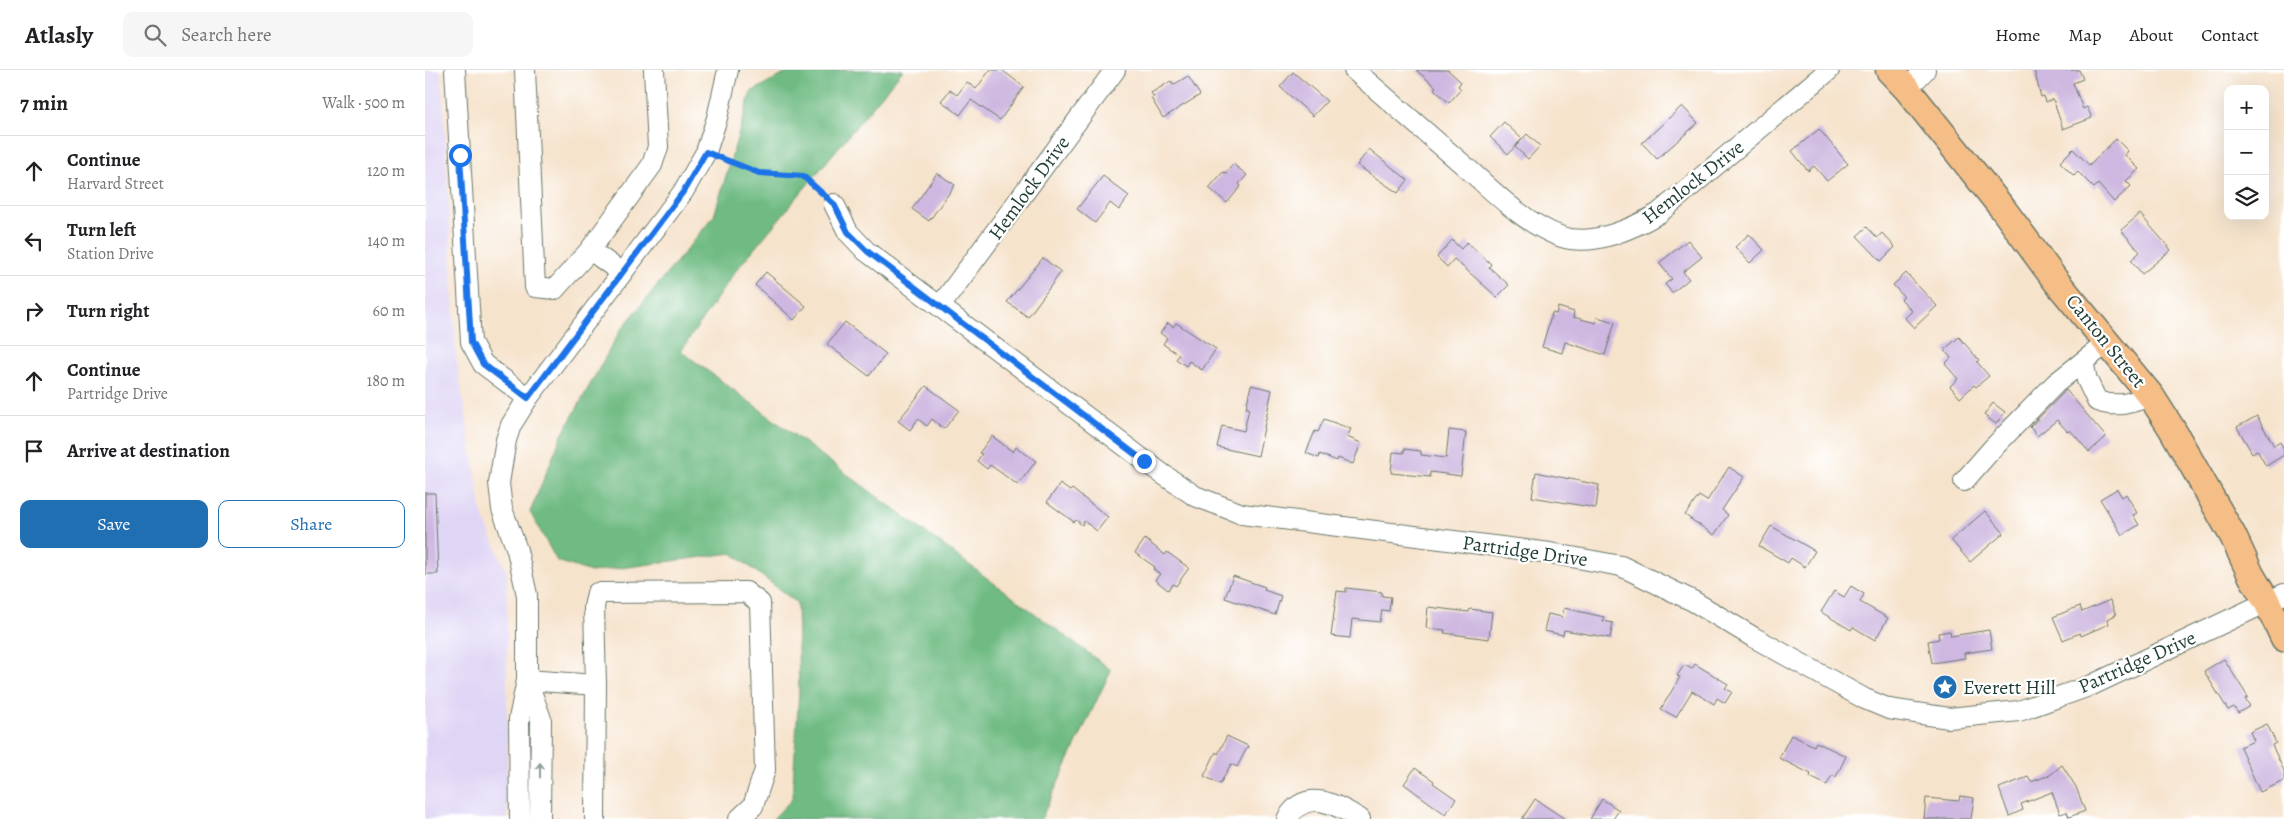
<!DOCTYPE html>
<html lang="en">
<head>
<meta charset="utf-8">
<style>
  :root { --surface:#fff; --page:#f6f6f6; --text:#202124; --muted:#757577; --line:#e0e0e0; --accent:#1f6fb2 }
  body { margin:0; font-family:Alegreya,serif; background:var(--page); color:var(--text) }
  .controls { position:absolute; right:15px; top:15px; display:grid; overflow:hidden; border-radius:10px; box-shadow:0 5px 20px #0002 }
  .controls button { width:45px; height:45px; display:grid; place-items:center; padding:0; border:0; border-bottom:1px solid var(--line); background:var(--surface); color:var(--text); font:25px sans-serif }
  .stop { position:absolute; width:15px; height:15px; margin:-11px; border:4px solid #1a73e8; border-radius:50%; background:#fff }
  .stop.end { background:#1a73e8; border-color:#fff; box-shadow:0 1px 5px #0008 }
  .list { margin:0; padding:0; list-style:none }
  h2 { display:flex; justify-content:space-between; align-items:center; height:65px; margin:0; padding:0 20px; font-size:21px }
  h2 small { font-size:16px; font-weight:400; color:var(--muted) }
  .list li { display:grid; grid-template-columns:32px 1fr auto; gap:15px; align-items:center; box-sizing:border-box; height:70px; padding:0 20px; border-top:1px solid var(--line) }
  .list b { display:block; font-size:19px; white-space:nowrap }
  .list p { margin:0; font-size:16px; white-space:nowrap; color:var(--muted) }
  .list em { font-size:16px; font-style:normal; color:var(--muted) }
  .actions { display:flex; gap:10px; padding:15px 20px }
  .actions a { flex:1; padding:11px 0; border:1px solid var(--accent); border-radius:10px; text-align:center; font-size:18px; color:var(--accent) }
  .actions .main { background:var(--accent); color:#fff }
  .icon { flex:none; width:28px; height:28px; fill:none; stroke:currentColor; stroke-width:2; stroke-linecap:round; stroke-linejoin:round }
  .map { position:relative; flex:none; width:1859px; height:749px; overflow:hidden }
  header { display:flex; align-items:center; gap:30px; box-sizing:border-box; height:70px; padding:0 25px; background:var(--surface); border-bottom:1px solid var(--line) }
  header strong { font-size:24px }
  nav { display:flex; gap:28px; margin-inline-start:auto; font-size:18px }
  .search { width:350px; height:45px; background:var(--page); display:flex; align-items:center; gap:12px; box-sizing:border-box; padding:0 18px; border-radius:10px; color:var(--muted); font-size:19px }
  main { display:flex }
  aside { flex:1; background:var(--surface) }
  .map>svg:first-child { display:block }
  .built { fill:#dfd5f5 }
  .forest { fill:#70bb83; stroke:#487c5c }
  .building { fill:#ceb7e0 }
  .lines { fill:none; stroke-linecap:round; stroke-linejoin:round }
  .minor-casing { stroke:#6a7769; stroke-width:22 }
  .major-casing { stroke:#6a7769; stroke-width:29 }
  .path { stroke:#6a7769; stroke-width:2.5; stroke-dasharray:1 4; stroke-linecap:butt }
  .minor { stroke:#fff; stroke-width:20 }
  .major { stroke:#f6be87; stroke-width:26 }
  .oneway { stroke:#8f9e9a }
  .route { stroke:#1a73e8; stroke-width:6 }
  .labels { text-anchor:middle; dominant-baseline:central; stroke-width:4.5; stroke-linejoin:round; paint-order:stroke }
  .street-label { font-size:20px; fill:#1f3d34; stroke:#fff }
  .poi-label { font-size:20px; fill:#1f3d34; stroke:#fff; text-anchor:start }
</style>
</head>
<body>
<header>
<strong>Atlasly</strong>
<div class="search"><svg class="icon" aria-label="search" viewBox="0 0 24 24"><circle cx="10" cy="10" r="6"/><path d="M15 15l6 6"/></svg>Search here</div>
<nav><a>Home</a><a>Map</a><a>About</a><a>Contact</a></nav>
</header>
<main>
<aside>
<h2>7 min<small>Walk · 500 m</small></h2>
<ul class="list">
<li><svg class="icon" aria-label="ahead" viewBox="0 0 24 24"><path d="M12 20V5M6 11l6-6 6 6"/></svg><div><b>Continue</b><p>Harvard Street</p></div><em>120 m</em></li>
<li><svg class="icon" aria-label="left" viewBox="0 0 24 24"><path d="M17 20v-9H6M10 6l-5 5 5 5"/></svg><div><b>Turn left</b><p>Station Drive</p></div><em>140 m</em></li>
<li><svg class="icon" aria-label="right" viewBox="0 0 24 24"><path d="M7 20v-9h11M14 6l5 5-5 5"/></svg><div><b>Turn right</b></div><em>60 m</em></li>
<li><svg class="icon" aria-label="ahead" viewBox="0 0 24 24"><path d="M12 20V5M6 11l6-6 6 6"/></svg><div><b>Continue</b><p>Partridge Drive</p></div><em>180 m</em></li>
<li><svg class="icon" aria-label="arrive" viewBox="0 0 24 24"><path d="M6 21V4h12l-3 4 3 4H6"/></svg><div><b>Arrive at destination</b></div></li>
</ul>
<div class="actions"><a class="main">Save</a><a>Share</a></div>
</aside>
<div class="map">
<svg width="1859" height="749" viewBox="0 0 1859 749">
  <rect width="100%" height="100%" fill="#fff"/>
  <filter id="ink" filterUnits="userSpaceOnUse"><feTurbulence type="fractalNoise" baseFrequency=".02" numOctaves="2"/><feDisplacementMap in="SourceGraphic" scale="10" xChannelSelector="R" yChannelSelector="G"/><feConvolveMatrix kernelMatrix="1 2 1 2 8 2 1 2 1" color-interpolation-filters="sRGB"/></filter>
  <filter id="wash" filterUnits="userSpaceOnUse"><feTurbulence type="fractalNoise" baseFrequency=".0096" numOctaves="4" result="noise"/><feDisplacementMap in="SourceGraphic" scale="20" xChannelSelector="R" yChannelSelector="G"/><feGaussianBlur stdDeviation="1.12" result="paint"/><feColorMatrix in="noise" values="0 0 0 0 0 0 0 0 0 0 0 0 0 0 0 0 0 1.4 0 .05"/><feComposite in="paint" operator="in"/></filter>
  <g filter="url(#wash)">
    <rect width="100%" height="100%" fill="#f6e3cc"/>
    <polygon class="built" points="0,0 15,0 19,40 31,286 57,444 82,503 82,749 0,749"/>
    <polygon class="forest" points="367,0 478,0 309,203 256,281 686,600 616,749 348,749 367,729 374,621 372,533 307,483 166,502 132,491 105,442 137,365 195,261 289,146 326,22"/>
    <g id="blocks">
      <g class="building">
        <polygon points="565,0 577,0 599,17 575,50 546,30 535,45 516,31 525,20 532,25 542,12 551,19"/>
        <polygon points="991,0 1023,0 1036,12 1033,16 1036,19 1024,33 1009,19 1011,17"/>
        <polygon points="1609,0 1654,0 1658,9 1648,13 1658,39 1662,37 1667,48 1638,59 1628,29 1621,32 1619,26 1616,27"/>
        <polygon points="868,2 902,31 888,46 855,17"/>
        <polygon points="763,6 775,25 738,48 726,28 729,27 726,23 746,11 748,15"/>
        <polygon points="1257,36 1273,53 1232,89 1217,73"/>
        <polygon points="1079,52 1097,69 1083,84 1065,67"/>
        <polygon points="1394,59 1423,94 1402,111 1389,96 1383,101 1367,81"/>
        <polygon points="1102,64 1115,76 1103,89 1090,77"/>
        <polygon points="1691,69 1703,81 1700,85 1714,99 1701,111 1706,116 1689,132 1673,114 1669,118 1653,102 1649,106 1635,92 1648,79 1664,95"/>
        <polygon points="944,79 983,110 973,123 932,95"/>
        <polygon points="808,94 822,105 814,114 816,116 802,133 784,118 798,102 801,103"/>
        <polygon points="512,103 530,115 504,151 487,139"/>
        <polygon points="678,106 704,126 694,140 685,133 670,153 652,139"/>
        <polygon points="1715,144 1746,180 1717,204 1706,190 1715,182 1696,160"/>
        <polygon points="1442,157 1452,168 1457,163 1470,177 1456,191 1432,166"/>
        <polygon points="1324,164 1339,180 1325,193 1310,177"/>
        <polygon points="1027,170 1036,179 1042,172 1066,194 1064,197 1084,215 1072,227 1029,189 1022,197 1012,187"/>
        <polygon points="1263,170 1277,187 1258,202 1264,209 1247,223 1240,214 1247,209 1234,193"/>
        <polygon points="618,188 636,202 603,247 582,232"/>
        <polygon points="341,202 381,236 369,250 330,215"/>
        <polygon points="1481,203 1512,236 1489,258 1480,248 1487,241 1476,229 1479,227 1468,215"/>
        <polygon points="1133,237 1149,242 1148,247 1171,253 1172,247 1190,252 1180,285 1140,272 1137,283 1117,277 1127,243 1131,244"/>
        <polygon points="420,252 461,284 444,306 402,274"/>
        <polygon points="743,253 748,257 751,253 791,279 777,300 764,291 761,296 751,289 754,285 738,274 742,268 735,263"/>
        <polygon points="1534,267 1554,290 1552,292 1564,306 1551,317 1549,315 1535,328 1525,316 1533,309 1520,294 1526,288 1519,280"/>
        <polygon points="826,315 847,320 833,386 792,377 797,356 819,361 824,338 821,338"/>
        <polygon points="501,316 534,340 519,359 507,349 502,356 493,349 485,360 473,351"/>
        <polygon points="1641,320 1681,367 1664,382 1645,360 1643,362 1632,350 1612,366 1605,357"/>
        <polygon points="1568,333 1580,342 1571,354 1559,345"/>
        <polygon points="1832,346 1849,376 1855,372 1859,379 1859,385 1841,396 1832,380 1827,383 1812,357"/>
        <polygon points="899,349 926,359 922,367 936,373 928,394 913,388 912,391 895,384 894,388 881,383 890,361 893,362"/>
        <polygon points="1024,360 1041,362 1036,406 1005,402 1005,407 966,403 968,382 979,383 979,379 996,381 996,385 1021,388"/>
        <polygon points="567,366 588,382 591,377 611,391 593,415 565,395 562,399 552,391 557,384 554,383"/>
        <polygon points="1304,397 1319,407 1297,440 1303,445 1289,465 1260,445 1274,426 1282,431"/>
        <polygon points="1111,402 1174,415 1171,438 1107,427"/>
        <polygon points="635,414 645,421 647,419 683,447 672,461 659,451 657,455 651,450 649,452 622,432"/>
        <polygon points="1692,419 1697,427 1701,424 1712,443 1708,445 1714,455 1697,465 1675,429"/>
        <polygon points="0,423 10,423 13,504 0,504"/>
        <polygon points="1560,441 1579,463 1545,492 1526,470"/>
        <polygon points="1346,456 1390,481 1380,497 1366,488 1363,493 1334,476"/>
        <polygon points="720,469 740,485 742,482 764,498 751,516 748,514 743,520 730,510 735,504 728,499 730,497 710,483"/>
        <polygon points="808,506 840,517 839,520 856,526 850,545 800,528"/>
        <polygon points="1426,516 1439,524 1435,532 1463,548 1450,570 1428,557 1426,560 1396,542 1409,521 1419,527"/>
        <polygon points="921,518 957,522 957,526 966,527 964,541 957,540 955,552 927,549 925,568 906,566 912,521 921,522"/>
        <polygon points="1685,530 1691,545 1682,549 1684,554 1656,566 1655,563 1638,570 1628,547 1655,536 1657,542"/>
        <polygon points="1003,537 1044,542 1045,539 1067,542 1064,569 1019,563 1020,560 1001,558"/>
        <polygon points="1139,538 1179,547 1178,551 1188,553 1185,568 1139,560 1138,565 1119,561 1123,544 1137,547"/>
        <polygon points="1564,560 1567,579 1539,583 1540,588 1507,593 1503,571 1514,569 1513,563 1525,561 1526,566"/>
        <polygon points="1799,589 1823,627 1820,629 1825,636 1813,643 1809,637 1803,640 1779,601"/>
        <polygon points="1270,594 1303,614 1300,618 1307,622 1300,633 1292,628 1289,634 1267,621 1251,647 1236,639 1255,607 1252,606 1259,595 1267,599"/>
        <polygon points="1842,654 1851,673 1847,675 1859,701 1859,711 1835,722 1815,677 1829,671 1825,662"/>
        <polygon points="1366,665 1389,676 1391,672 1421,686 1411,707 1407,705 1402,715 1385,707 1386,704 1354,688"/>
        <polygon points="802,666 823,676 812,697 806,694 795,714 779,706 791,682 793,684"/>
        <polygon points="1637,695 1651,717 1660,741 1644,747 1642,742 1635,744 1627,722 1596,734 1598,740 1584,746 1574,718 1603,707 1606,712 1625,705"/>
        <polygon points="990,698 1009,711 1008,713 1031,729 1020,744 979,714"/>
        <polygon points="1535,726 1549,728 1546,749 1499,749 1501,728 1534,731"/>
        <polygon points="1110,729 1140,749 1097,749"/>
        <polygon points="1177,729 1194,740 1188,749 1165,749"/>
      </g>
    </g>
  </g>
  <g filter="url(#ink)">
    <use href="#blocks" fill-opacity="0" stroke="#6a7769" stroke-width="1"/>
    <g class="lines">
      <defs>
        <g id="minor">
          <polyline points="30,0 46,272 58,294 103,328"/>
          <polyline points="100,0 110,217 130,219 165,180 197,203"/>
          <path d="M929,0c38,33 75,65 113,98 28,25 58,56 95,69 31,10 72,-9 97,-24l170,-143"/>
          <polyline points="1482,19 1500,0"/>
          <polyline points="409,134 423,162 441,181 736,403 770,426 817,444 1125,483 1196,496 1268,531 1328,567 1440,629 1464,639 1524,648 1594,641 1667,615 1859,524"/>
          <polyline points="165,180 227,95 233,77 229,0"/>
          <polyline points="516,235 690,0"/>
          <path d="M1658,292l4,18 10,21c20,7 34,2 54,-5"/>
          <polyline points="1539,411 1567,379 1631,313 1683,272"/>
          <polyline points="102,610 116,649 115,749"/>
          <polyline points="102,610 171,615"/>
          <polyline points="95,749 94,649 102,610 102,525 92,480 77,439 74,413 81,370 86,355 103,328 258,122 281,82 292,48 303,0"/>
          <polyline points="170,749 171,615 169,537 172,523 321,522 335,533 340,700 328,736 314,749"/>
          <path d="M862,749c19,-32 49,-15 73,0"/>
        </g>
        <polyline id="major" points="1464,0 1482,19 1578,139 1631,211 1726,326 1747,359 1808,466 1826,505 1842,532 1859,568"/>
      </defs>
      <use href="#minor" class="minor-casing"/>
      <use href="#major" class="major-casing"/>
      <polyline class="path" points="297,88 334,103 378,106 397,123"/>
      <use href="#minor" class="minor"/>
      <use href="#major" class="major"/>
    </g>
    <defs><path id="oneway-shaft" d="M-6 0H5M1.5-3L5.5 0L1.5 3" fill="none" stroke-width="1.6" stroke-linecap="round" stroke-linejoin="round" transform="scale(1.25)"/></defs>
    <use class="oneway" href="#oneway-shaft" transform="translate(115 700) rotate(-90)"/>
  </g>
  <g class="lines" filter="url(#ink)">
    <polyline class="route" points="35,85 46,272 58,294 103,328 258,122 281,82 334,103 378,106 409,134 423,162 442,181 719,391"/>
  </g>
  <defs>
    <symbol id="sight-disc" viewBox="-11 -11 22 22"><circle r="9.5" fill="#1f6fb2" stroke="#fff"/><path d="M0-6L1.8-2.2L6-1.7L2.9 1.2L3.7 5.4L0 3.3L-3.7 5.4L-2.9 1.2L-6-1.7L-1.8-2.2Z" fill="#fff"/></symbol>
  </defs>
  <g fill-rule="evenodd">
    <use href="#sight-disc" x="1506" y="603" width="28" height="28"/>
  </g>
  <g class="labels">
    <g class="street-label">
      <text transform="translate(1268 112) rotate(-38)">Hemlock Drive</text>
      <text transform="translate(604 118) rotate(-54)">Hemlock Drive</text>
      <text transform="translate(1681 271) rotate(51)">Canton Street</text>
      <text transform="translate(1100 481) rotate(8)">Partridge Drive</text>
      <text transform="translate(1712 592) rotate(-24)">Partridge Drive</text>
    </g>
    <g class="poi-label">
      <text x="1538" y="617">Everett Hill</text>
    </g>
  </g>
</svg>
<div class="controls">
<button>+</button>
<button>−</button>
<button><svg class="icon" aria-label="layers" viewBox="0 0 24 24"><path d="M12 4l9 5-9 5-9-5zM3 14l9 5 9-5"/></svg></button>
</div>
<div class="stop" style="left:35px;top:85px"></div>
<div class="stop end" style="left:719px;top:391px"></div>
</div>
</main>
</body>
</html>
